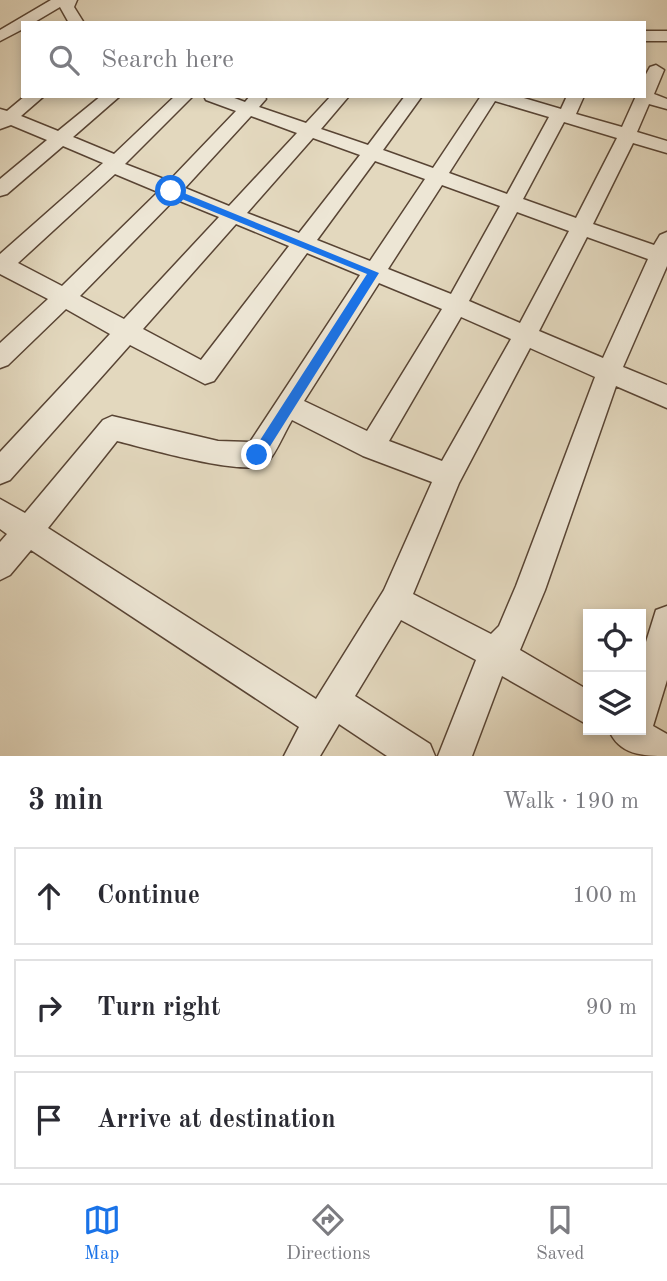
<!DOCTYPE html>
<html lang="en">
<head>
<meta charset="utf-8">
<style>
  :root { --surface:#fff; --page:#f2f2f3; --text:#2b2b33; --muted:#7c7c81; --line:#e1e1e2; --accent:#1a73e8 }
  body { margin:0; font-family:"Old Standard TT",serif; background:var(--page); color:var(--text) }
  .controls { position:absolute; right:21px; bottom:21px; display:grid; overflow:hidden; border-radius:0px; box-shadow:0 4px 10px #0003 }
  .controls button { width:63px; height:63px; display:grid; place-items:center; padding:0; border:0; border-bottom:2px solid var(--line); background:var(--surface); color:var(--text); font:35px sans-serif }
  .stop { position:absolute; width:21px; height:21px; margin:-16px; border:5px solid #1a73e8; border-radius:50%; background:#fff }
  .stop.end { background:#1a73e8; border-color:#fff; box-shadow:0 2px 7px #0008 }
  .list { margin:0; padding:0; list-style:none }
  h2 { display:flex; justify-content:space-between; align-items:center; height:91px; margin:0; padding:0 28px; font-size:30px }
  h2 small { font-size:23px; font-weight:400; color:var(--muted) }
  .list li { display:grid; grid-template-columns:46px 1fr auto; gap:21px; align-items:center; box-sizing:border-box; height:98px; margin:0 14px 14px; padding:0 14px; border:2px solid var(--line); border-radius:0px }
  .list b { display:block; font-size:26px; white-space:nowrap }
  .list em { font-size:23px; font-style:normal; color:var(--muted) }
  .icon { flex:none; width:38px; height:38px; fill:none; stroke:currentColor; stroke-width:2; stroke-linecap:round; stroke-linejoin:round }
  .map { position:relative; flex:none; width:667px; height:756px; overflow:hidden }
  .search { position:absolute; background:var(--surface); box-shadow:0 4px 10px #0003; left:21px; right:21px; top:21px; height:77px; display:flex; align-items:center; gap:18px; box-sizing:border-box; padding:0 24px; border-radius:0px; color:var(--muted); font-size:26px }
  .sheet { height:427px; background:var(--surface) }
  nav { display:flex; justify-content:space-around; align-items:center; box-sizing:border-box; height:98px; border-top:2px solid var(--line); background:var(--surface); font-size:19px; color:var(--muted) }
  nav a { display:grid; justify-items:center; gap:4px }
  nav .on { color:var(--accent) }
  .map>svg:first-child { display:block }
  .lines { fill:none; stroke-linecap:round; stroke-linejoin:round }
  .minor-casing { stroke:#584434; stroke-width:3 }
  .minor { fill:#ede6d5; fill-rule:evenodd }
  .route { fill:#1a73e8 }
</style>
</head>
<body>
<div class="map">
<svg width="667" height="756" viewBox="0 0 667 756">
  <rect width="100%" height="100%" fill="#e3d8be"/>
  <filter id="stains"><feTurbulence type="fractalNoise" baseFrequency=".00286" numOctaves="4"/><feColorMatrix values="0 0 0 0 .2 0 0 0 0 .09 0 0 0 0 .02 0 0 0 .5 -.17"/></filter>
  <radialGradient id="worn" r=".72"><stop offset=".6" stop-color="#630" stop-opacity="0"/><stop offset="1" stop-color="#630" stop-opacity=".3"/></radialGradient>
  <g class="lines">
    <defs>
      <g id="minor">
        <polygon points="51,0 77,0 74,7 84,23 69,23 60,7 33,23 23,23 23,29 0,41 0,30"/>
        <rect x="644" y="31" width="23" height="10"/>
        <path d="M656,65l8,5 -10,24 13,5v10l-18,-5 -12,28 30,9v12l-34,-10 -40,81 61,21 6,-10 7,-3v34l-44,101 44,18v23l-51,-22 -71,204 -25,60 68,40v35l-86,-49 -30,80h-34l38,-96 -75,-40 -46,76 75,48 5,12h-48l-48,-32 -19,32h-36l15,-29 -268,-177 -21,25 -10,5v-38l7,-8 -7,-5v-30l25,14 78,-93 9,-4 106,25 32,1 110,-167 -53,-22 -93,128 -9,3 -75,-39 -120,135 -10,4v-32l110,-118 -44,-25 -58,56 -8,3v-25l48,-44 -48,-25v-20l103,-91 -40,-17 -56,48 -7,2v-17l47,-39 -36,-15 -11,4v-20l7,2 18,-15h19l-23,20 37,15 43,-35h19l-47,41 41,17 61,-58h18l-68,68 44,17 67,-70 -30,-11 -2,-4h25l16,6 5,-6h14l2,3 -7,8 47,16 25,-27h18l-28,33 47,16 37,-49h17l-39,54 50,18 48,-72h36l44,13 6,-13h17l-8,18 46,13 14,-31h8v-18l6,-11zM495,101l54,16 -42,77 -58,-21zM251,116l46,17 -68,73 -44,-18zM564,122l53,16 -41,80 -53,-19zM313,138l47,17 -61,78 -52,-20zM375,161l50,18 -55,82 -53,-21zM115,174l43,18 -96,94 -44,-23zM442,185l58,21 -49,88 -63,-25zM175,199l44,18 -95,102 -44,-23zM517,212l52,19 -49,92 -51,-22zM236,224l53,22 -88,114 -58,-31zM587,237l61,22 -45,99 -64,-27zM379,283l63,26 -75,122 -63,-30zM461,317l50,22 -69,122 -53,-20zM530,348l65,29 -79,209 -17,40 -8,8 -78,-40 46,-111zM292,420l71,36 69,26 -48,108 -68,109 -268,-171 69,-87c25,6 134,38 150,22 10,-11 17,-30 25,-43z"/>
        <path d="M667,606v74l-14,46 14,8v22c-24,0 -48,-1 -58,-26h32v-72l15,-48z"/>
      </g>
    </defs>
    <use href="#minor" class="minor-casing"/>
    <use href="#minor" class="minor"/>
  </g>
  <polygon class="route" points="167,189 174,189 379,273 262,459 257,461 253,459 253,451 367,274 167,193"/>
  <rect width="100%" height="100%" filter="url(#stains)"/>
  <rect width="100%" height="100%" fill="url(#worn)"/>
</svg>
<div class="controls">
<button><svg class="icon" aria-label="locate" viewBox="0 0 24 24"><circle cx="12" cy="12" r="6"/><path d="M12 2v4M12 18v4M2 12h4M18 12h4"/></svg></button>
<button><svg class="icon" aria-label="layers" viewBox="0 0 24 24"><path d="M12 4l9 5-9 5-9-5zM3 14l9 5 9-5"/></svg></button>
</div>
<div class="stop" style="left:171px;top:191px"></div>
<div class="stop end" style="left:257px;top:455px"></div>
<div class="search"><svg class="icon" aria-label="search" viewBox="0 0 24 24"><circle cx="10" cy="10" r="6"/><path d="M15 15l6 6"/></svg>Search here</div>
</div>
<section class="sheet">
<h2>3 min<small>Walk · 190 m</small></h2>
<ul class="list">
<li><svg class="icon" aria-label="ahead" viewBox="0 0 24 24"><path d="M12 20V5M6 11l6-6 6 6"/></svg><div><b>Continue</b></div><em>100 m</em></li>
<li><svg class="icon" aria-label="right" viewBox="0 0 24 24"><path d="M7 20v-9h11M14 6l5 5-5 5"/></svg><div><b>Turn right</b></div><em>90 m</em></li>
<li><svg class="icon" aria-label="arrive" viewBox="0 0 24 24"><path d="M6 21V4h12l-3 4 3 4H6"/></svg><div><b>Arrive at destination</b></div></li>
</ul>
</section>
<nav>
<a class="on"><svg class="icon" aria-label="map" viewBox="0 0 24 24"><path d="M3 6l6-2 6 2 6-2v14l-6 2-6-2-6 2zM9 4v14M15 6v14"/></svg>Map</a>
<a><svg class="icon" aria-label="directions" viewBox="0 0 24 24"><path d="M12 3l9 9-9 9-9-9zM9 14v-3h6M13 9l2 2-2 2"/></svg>Directions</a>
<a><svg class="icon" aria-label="saved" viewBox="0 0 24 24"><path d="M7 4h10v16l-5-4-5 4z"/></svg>Saved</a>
</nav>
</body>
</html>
